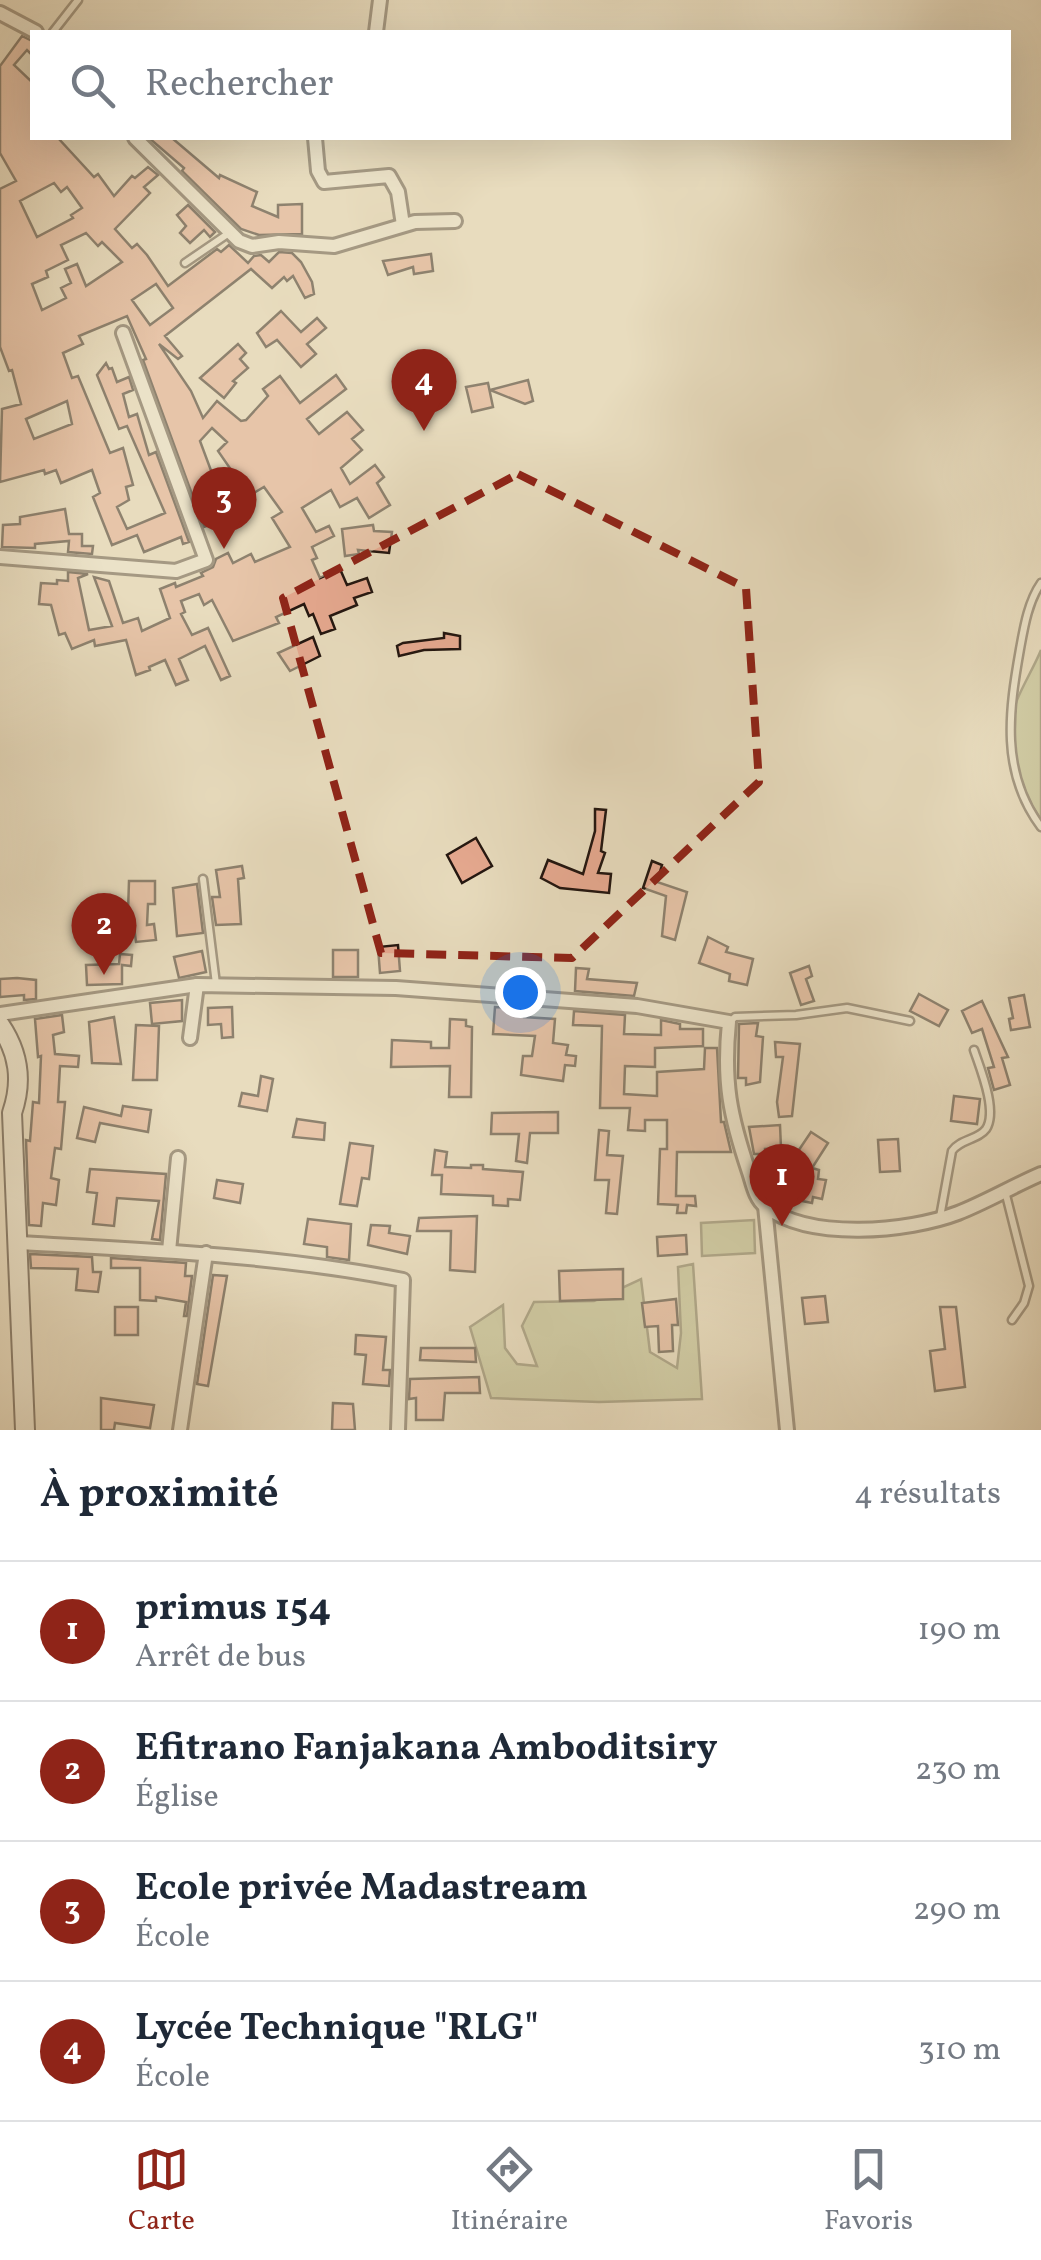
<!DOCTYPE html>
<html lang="fr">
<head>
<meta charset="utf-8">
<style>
  :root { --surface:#fff; --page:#f6f6f7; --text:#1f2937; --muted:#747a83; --line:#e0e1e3; --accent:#8f2418 }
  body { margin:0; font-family:Vollkorn,serif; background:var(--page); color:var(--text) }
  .you { position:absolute; left:520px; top:992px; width:35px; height:35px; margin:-25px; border:8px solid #fff; border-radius:50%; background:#1a73e8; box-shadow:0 0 0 15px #1a73e833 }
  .badge { display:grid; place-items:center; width:65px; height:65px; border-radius:50%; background:var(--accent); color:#fff; font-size:32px; font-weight:700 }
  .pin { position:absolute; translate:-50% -82px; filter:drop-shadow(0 2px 5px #0008) }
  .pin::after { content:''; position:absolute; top:52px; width:35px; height:30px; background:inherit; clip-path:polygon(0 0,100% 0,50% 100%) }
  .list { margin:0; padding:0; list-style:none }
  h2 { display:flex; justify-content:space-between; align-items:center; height:130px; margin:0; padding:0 40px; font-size:42px }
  h2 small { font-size:32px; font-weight:400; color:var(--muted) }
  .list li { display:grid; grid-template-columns:65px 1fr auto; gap:30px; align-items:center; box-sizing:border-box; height:140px; padding:0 40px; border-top:2px solid var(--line) }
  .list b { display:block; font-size:38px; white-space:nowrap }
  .list p { margin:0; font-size:32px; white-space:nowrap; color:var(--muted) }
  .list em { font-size:32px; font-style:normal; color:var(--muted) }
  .icon { flex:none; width:55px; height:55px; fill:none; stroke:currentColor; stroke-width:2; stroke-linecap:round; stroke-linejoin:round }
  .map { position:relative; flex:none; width:1041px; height:1430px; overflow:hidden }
  .search { position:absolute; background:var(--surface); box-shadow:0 10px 40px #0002; left:30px; right:30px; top:30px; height:110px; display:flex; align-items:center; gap:25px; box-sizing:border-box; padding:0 35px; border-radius:0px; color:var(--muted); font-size:38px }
  .sheet { height:690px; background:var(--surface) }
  nav { display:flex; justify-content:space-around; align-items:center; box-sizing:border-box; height:140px; border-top:2px solid var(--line); background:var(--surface); font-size:28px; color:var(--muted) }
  nav a { display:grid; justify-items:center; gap:5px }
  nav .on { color:var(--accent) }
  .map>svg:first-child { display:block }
  .green { fill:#bbbf8e; stroke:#6f6a4f; stroke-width:2.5 }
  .building { fill:#e6a990; stroke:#231610; stroke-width:2.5; fill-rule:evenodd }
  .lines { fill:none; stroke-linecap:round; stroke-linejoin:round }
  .service-casing { stroke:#54483c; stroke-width:11 }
  .minor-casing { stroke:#54483c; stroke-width:18 }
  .secondary-casing { stroke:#231610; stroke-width:22 }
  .service { stroke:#f0e8d5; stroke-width:6 }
  .minor { stroke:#f0e8d5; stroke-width:12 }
  .secondary { stroke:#f0e8d5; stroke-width:18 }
  .marked { fill:none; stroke:#8f2418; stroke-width:8; stroke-dasharray:20 12; stroke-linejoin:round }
</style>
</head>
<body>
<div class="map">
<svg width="1041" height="1430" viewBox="0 0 1041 1430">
  <rect width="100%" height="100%" fill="#e8dcbe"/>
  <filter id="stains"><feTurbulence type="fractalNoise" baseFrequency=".002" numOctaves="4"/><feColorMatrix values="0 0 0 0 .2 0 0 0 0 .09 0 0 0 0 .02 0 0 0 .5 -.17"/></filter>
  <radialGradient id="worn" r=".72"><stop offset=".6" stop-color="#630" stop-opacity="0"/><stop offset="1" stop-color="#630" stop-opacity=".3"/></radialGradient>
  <g class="green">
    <path d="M1041,650v170c-21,-29 -37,-86 -24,-120 7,-17 17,-33 24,-50z"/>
    <polygon points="754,1220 755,1253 702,1256 701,1223"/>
    <polygon points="693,1264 702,1399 599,1402 491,1398 470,1327 503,1305 505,1348 517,1364 537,1366 522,1326 534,1302 594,1301 641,1279 650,1352 677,1368 681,1333 678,1267"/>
  </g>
  <g class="building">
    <path d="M22,36l10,5v14l-5,-5 -13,15 18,17v56h26l36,39 4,-3 16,22 18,-20 3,2 13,-11 10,8 -14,12 6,6 -35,36 17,19 5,-4 10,11 21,31 49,-37 4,3 8,-7 19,18 6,-7 7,-1 8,7 10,-10 13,1 9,9 11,20 2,12 -9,4 -12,-22 -6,5 -3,-4 -12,11 -21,-19 -86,67 17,20 -4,3 -19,-15 32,47 12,27 14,-17 24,20 5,-1 22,-24 -5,-7 17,-13 20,27 36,-28 10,14 -39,30 12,15 28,-22 16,18 -11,9 10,11 -21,18 9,16 25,-19 9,12 -7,6 13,22 -21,13 -12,-20 -17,9 -9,-17 -29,18 14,24 13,-6 5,10 -22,11 5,11 -5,2 8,18 20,-9 7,16 20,-7 5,14 -18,6 3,7 -27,11 5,13 -14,5 -8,-20 -4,2 -5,-12 -28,13 3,6 -46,18 -21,-41 -8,5 -5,-11 -18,7 4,11 -4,2 11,21 16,-7 22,48 -9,4 -16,-34 -26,13 9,21 -12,5 -11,-25 -16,7 1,3 -14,5 -10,-35 -31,6 -1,-6 -22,9 -7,-16 -6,2 -8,-30 -12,-1 2,-21 16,1v-4l11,1v-9l20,2 -10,4 11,52 23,-4 -18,-49 15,4 14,42 15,-5 4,13 28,-13 -10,-29 15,-6 1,4 27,-11 -2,-3 12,-6 3,-8 12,-6 5,10 18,-9 4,8 35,-15 -18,-29 10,-6 -18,-25 -17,10 3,5 -20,10 2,5 -28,10 -61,-167 3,-1 -19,-43 -48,20 4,8 -20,9 9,25 6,-2 32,77 13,-5 10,37 -7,2 3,13 -12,7 10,22 38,-16 -38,-87 -8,3 -22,-54 9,-12 3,6 3,-1 5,14 12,-5 4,13 -10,4 6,23 8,-3 12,41 7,-3 33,90 -6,2 -2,-7 -37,15 -7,-17 -25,10 -19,-48 7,-4 -8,-23 -31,13 -5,-13 -11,4 -1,-4 -44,12 2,-73 19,-5 -9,-34 -3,1 -9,-24v-158l16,-8 -16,-28v-87zM54,183l7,9 6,-5 15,21 -11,7 2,3 -36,19 -17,-36zM86,233l12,13 4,-4 20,20 -36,24 -9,-22 -12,5 6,14 -10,5 5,10 -24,12 -10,-26 16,-7 -2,-6 22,-11 -7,-15zM156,284l17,24 -23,17 -18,-25zM67,401l5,23 -38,15 -8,-20zM212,428l15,14 -9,9 16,23 -18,10 -16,-43z"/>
    <polygon points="149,138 172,138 219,178 220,175 257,192 252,206 278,217 278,205 302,204 302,234 259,235 241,229 182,171 184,168"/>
    <polygon points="188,205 215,232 210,237 204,230 190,243 180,233 186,226 177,215"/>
    <polygon points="431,254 433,271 414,274 413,267 388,275 383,261"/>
    <polygon points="281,311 301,332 317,318 326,328 307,344 316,354 301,367 277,340 266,347 257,333"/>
    <polygon points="238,344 246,353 240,359 248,368 233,381 236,383 224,398 200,378"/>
    <polygon points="528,380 533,401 525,404 490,390"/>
    <polygon points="488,383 493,407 472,412 466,387"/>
    <polygon points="65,509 69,534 82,534 82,546 93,546 92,554 68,552 69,541 35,544 35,548 2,547 3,525 20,524 20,517"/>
    <polygon points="373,525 374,531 392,532 389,553 358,550 359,554 345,556 342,529"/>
    <polygon points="444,633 460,636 460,649 424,650 399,656 397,646 403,643 444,638"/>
    <polygon points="313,637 320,656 290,671 278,653"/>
    <polygon points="595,809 606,810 601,851 605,853 598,873 611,874 609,893 560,888 541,878 548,860 583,874 595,831"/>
    <polygon points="476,838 492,866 462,883 447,855"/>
    <polygon points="652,861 662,865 657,882 687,892 675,940 662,936 666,896 643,888"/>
    <polygon points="242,866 244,878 238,879 241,924 216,925 212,897 220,897 216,870"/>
    <polygon points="129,881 155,881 155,904 148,904 147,925 154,924 156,940 136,942 132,912 128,912"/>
    <polygon points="197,884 203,933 177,936 173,888"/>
    <polygon points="708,937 728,947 726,952 753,959 747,985 729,981 730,974 699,963"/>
    <polygon points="398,945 400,971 380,973 378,947"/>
    <rect x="333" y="950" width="25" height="27"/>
    <polygon points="202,951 206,972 179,978 174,957"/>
    <polygon points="120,954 132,955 131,966 122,965 122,984 87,985 86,965 119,964"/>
    <polygon points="809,966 812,976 806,979 814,1001 801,1005 790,973"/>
    <polygon points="576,968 589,969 587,979 637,983 634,996 575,991"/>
    <polygon points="17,978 36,980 36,999 24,1000 24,995 0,997 0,979"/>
    <polygon points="919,994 948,1010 939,1026 910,1011"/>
    <polygon points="1024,995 1030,1027 1011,1030 1009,1019 1013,1018 1009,998"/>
    <polygon points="182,1000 182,1021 152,1024 150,1003"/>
    <polygon points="982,1001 1008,1057 1002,1058 1010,1085 994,1090 988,1068 994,1067 982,1029 972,1033 962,1011"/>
    <polygon points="232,1007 233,1037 222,1038 221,1024 208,1025 208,1008"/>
    <polygon points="495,1007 524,1008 524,1017 555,1019 553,1043 568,1045 566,1055 576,1056 575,1066 565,1065 563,1081 521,1075 523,1056 532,1056 535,1036 493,1034"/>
    <polygon points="574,1011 625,1015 624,1034 661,1035 661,1020 680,1024 680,1029 703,1029 703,1046 655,1048 655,1067 625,1066 624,1094 657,1096 657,1072 704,1069 705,1048 717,1048 721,1122 724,1122 731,1152 677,1152 676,1196 695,1196 696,1206 687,1205 686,1213 677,1213 678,1205 658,1204 660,1149 667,1149 667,1120 645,1120 645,1131 628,1130 630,1108 600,1108 602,1026 573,1025"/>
    <polygon points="62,1015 64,1032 53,1035 55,1054 79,1056 78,1067 60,1066 58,1102 65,1102 61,1149 55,1148 51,1178 59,1180 56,1205 43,1203 41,1226 29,1225 26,1140 30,1141 33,1102 39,1103 41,1056 38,1057 35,1019"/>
    <polygon points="114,1017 121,1064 92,1063 89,1022"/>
    <polygon points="450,1019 466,1020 466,1026 472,1027 471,1097 449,1097 450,1066 391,1067 392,1040 431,1042 431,1048 449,1048"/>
    <polygon points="758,1023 756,1036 763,1037 760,1082 746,1085 746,1078 738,1078 739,1024"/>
    <polygon points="136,1025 159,1026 157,1080 133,1080"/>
    <polygon points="775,1042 800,1044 792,1116 779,1117 777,1102 783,1057 776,1057"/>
    <polygon points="261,1076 273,1079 267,1111 239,1106 242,1093 258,1096"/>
    <polygon points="954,1096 980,1099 977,1124 951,1121"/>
    <polygon points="123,1106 151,1110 148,1132 100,1123 95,1142 77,1138 84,1107 121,1116"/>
    <polygon points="558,1112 558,1133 530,1133 527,1163 516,1161 519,1134 491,1134 492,1113"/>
    <polygon points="297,1119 325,1123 324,1140 293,1137"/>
    <polygon points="780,1125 781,1148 765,1149 765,1154 754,1154 749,1127"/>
    <polygon points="599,1130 609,1131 607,1155 623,1156 617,1214 606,1213 609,1180 595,1180"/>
    <polygon points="811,1132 828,1143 812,1168 819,1170 818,1179 826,1180 822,1199 813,1197 812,1203 797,1200 801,1178 784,1172"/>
    <polygon points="898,1139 900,1171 880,1172 878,1140"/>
    <polygon points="350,1143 373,1146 369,1179 362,1178 357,1206 340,1204"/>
    <polygon points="435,1150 447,1152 445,1167 471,1168 471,1165 483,1165 483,1169 523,1172 520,1200 508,1199 508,1206 493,1205 493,1196 441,1194 442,1175 432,1175"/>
    <polygon points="90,1169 166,1174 160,1240 152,1239 159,1201 117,1198 114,1226 93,1224 97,1193 87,1192"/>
    <polygon points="217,1180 243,1184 240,1203 214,1198"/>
    <polygon points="477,1216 475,1272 450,1270 451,1231 417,1231 419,1218"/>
    <polygon points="308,1219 351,1224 349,1260 327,1257 327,1247 304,1244"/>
    <polygon points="371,1225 390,1226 389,1233 410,1236 407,1254 368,1245"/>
    <polygon points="686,1235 687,1254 658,1256 657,1237"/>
    <polygon points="30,1254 92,1257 93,1272 101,1272 98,1292 76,1290 78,1269 31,1268"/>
    <polygon points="111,1258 186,1263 185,1276 192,1276 187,1316 184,1316 186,1302 156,1297 156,1301 140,1300 140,1268 111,1268"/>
    <polygon points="623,1269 623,1299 560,1301 559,1271"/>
    <polygon points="213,1275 227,1276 208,1386 197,1384"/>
    <polygon points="825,1296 828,1322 805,1324 802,1298"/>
    <polygon points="676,1299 678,1325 672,1325 673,1351 659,1352 658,1326 645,1327 642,1303"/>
    <rect x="115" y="1307" width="23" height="28"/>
    <polygon points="940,1307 956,1307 965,1387 935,1391 930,1351 945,1349"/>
    <polygon points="356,1335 386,1337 383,1370 390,1370 389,1386 363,1384 366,1355 355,1354"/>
    <polygon points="421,1348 475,1348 476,1362 420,1360"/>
    <polygon points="479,1377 480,1393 445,1393 443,1420 416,1420 416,1398 409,1399 410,1379"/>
    <polygon points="101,1398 154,1405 150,1428 115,1423 114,1430 101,1430"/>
    <polygon points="333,1403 353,1404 355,1430 332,1430"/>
  </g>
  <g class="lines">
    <defs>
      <g id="service">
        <polyline points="53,32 78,0"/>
        <polyline points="185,263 229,233"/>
        <path d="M1041,583c-13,19 -17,44 -21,66 -11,62 -20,123 21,178"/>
        <polyline points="203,879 216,984"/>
        <polyline points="730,1022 735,1017 796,1015 847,1008 910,1021"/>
        <polyline points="1005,1191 1029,1286 1024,1303 1012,1320"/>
        <path d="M940,1217l12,-66c8,-12 26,-11 34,-22 12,-18 -6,-61 -12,-79"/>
      </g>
      <g id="minor">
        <polyline points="0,13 36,32"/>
        <polyline points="376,32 380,0"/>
        <polyline points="135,138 239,241 252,246 279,242 334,246 415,222 455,221"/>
        <polyline points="315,138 318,171 324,182 389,176 398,192 403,225"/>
        <polyline points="0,557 176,571 206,560 123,333"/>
        <path d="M0,1014l197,-29 199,3 241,18 92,16c-6,60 1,94 20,150 4,12 6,26 16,34 44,35 143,26 193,7 28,-11 55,-27 83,-39"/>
        <polyline points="190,1038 197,985"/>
        <polyline points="765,1206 787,1430"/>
        <path d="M18,1243c129,7 258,12 385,37l-5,150"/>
        <polyline points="169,1251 178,1158"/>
        <polyline points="180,1430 206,1253"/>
      </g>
      <path id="secondary" d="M0,1025c19,28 23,56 12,88l13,317"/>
    </defs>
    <use href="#service" class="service-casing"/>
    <use href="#minor" class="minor-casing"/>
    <use href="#secondary" class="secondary-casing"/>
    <use href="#service" class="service"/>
    <use href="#minor" class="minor"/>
    <use href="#secondary" class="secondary"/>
  </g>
  <path d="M0 0H1041V1430H0ZM518,474l228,114 13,194 -187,176 -191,-5 -98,-355z" fill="#e8dcbe" fill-opacity=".55" fill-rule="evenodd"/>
  <path class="marked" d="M518,474l228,114 13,194 -187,176 -191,-5 -98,-355z"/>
  <rect width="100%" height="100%" filter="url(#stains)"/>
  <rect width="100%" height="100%" fill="url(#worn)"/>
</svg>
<div class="you"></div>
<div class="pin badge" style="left:782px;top:1226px">1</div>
<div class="pin badge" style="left:104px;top:975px">2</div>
<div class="pin badge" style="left:224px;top:549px">3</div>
<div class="pin badge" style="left:424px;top:431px">4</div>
<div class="search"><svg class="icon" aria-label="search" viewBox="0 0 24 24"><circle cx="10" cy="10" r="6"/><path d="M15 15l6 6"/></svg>Rechercher</div>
</div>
<section class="sheet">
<h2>À proximité<small>4 résultats</small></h2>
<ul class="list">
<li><span class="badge">1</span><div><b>primus 154</b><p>Arrêt de bus</p></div><em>190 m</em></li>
<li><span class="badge">2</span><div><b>Efitrano Fanjakana Amboditsiry</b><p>Église</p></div><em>230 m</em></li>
<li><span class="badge">3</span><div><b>Ecole privée Madastream</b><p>École</p></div><em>290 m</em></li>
<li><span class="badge">4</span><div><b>Lycée Technique &quot;RLG&quot;</b><p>École</p></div><em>310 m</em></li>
</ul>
</section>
<nav>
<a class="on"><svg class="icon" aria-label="map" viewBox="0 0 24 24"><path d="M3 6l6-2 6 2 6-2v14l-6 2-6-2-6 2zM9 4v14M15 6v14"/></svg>Carte</a>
<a><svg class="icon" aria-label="directions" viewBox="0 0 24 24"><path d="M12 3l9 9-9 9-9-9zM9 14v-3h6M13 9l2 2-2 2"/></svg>Itinéraire</a>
<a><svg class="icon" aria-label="saved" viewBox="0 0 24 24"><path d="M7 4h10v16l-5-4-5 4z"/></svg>Favoris</a>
</nav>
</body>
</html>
